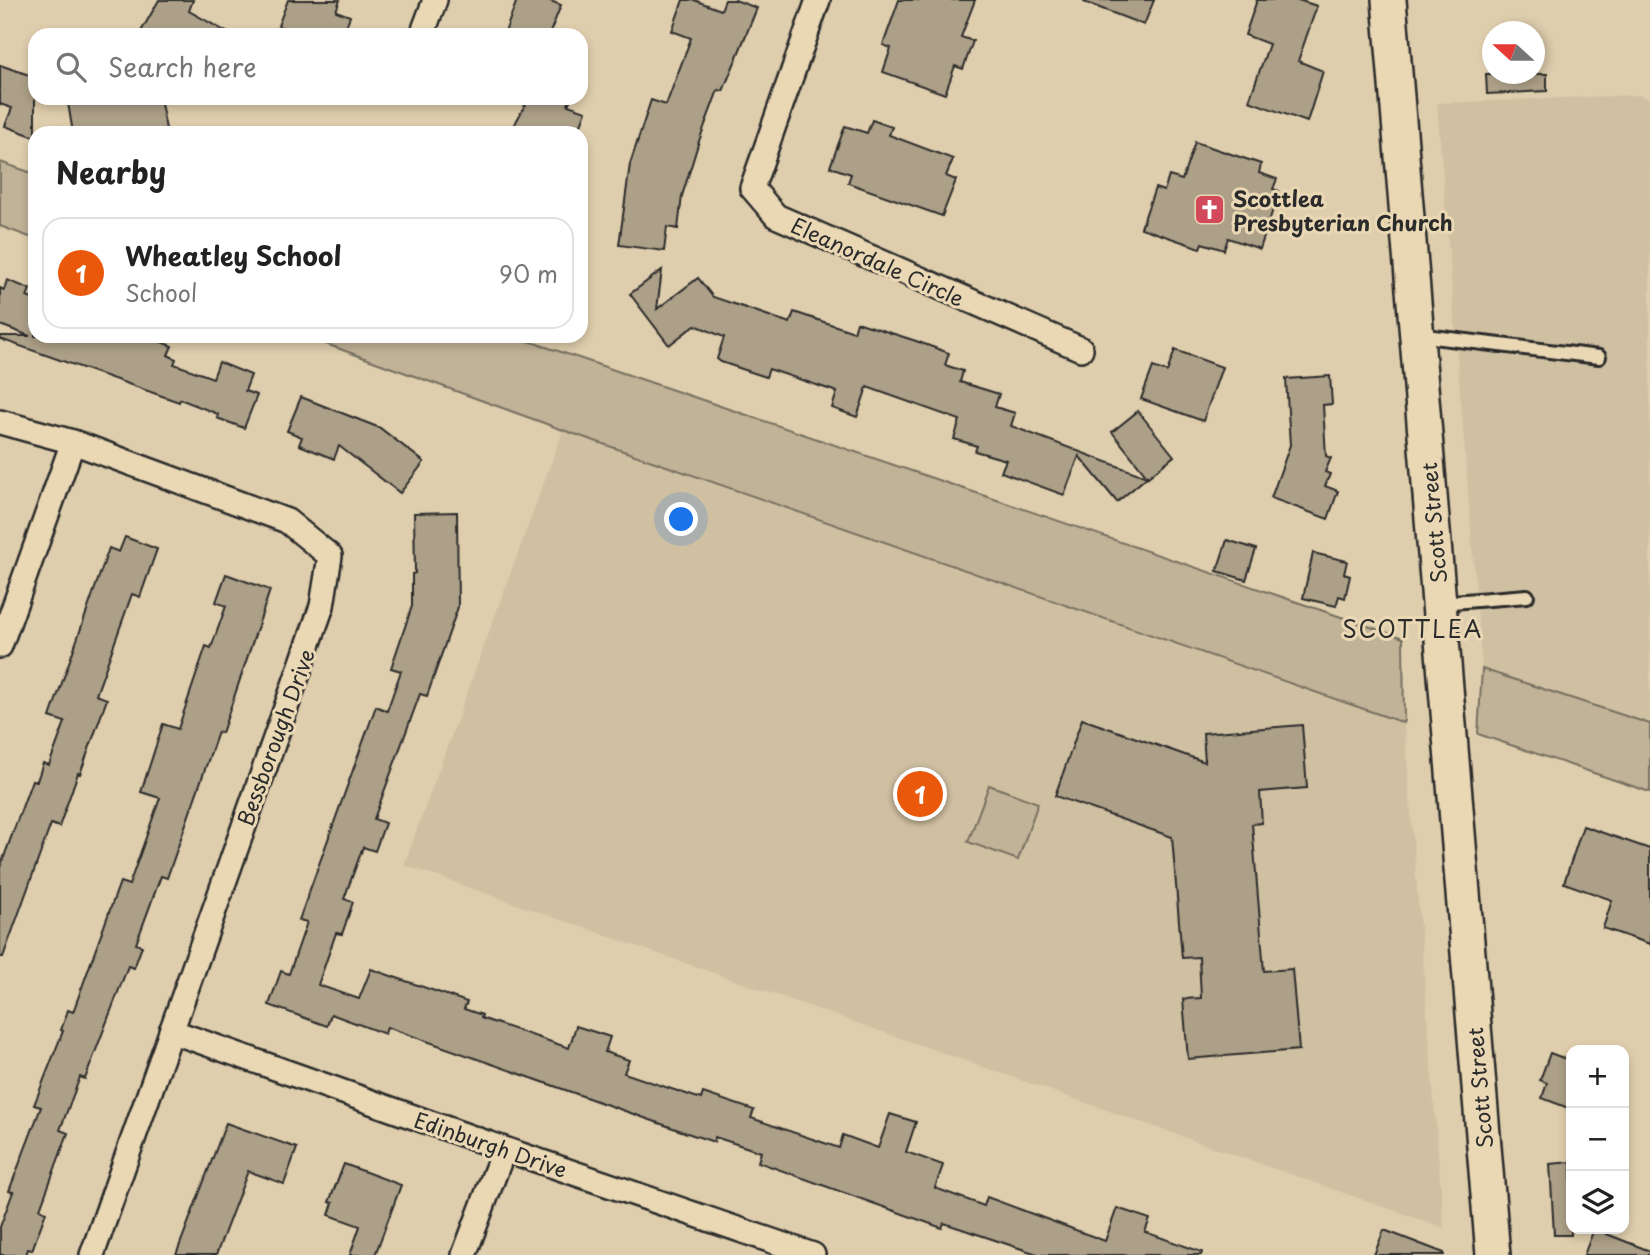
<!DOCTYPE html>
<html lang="en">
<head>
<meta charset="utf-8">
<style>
  :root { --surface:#fff; --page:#f2f2f2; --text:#222; --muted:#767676; --line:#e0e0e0; --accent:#ea580c }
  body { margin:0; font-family:"Playpen Sans",sans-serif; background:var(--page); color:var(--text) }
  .controls { position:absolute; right:21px; bottom:21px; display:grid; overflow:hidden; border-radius:14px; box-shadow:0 4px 10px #0003 }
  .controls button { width:63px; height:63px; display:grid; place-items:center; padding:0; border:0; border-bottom:2px solid var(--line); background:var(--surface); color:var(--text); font:35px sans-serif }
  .compass { position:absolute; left:1482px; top:21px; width:63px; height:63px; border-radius:50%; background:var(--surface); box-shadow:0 4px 10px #0003; rotate:291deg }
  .you { position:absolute; left:682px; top:520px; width:24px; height:24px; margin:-18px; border:5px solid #fff; border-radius:50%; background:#1a73e8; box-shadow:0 0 0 10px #1a73e833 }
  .badge { display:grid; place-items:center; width:46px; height:46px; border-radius:50%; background:var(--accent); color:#fff; font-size:23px; font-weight:700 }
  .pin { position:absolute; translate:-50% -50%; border:4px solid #fff; box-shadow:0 2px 7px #0006 }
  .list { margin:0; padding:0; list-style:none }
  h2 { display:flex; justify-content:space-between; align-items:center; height:91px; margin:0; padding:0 28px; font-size:30px }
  h2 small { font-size:23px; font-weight:400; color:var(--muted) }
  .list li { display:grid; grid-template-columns:46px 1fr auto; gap:21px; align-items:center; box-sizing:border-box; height:112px; margin:0 14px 14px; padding:0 14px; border:2px solid var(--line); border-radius:21px }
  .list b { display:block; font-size:26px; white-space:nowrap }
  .list p { margin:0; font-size:23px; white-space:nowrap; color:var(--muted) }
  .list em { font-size:23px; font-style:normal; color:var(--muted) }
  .icon { flex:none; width:38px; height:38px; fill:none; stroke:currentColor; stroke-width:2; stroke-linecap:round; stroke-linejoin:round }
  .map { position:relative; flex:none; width:1650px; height:1255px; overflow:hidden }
  .search { position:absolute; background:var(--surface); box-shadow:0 4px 10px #0003; left:28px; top:28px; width:560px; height:77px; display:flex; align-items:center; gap:18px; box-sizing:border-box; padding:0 24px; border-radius:21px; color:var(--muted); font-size:26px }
  .panel { position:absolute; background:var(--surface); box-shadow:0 4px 10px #0003; left:28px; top:126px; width:560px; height:217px; border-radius:21px }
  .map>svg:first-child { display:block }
  .built { fill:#d0c0a2 }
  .green { fill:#c1b397; stroke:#766f61; stroke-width:2 }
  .building { fill:#ada088; stroke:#2b2b2b; stroke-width:2 }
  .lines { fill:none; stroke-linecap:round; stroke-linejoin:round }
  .service-casing { stroke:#2b2b2b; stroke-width:18 }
  .minor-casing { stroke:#2b2b2b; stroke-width:28 }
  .secondary-casing { stroke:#2b2b2b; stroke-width:38 }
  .service { stroke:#ead8b5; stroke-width:12 }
  .minor { stroke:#ead8b5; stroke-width:23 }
  .secondary { stroke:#ead8b5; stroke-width:33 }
  .labels { text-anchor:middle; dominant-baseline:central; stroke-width:6; stroke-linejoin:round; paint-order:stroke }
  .poi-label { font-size:21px; font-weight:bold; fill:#2b2b2b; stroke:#ead8b5; text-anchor:start }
  .street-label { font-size:21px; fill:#2b2b2b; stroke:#ead8b5 }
  .neighbourhood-label { font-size:23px; letter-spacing:2px; fill:#2b2b2b; stroke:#ead8b5 }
</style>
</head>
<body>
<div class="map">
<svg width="1650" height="1255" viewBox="0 0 1650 1255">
  <rect width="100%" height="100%" fill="#dfcead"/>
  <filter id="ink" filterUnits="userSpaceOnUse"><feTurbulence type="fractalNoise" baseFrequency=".0143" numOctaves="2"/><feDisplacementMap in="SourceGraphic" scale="14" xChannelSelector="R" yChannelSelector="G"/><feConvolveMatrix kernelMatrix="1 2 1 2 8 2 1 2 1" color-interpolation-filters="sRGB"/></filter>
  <g filter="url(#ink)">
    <g class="built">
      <polygon points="1639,95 1650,99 1650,724 1482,669 1437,103"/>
      <polygon points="563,430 1404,723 1444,1228 404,865"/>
    </g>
    <g class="green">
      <polygon points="0,162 35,174 35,239 0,226"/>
      <polygon points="304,336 514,336 1403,638 1404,723 563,430"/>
      <polygon points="1482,669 1650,724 1650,792 1478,734"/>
      <polygon points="989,785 1038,803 1018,860 968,842"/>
    </g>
    <g class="building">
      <polygon points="159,0 193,0 189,11 232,35 139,35"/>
      <polygon points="288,0 340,0 336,11 350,16 343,35 303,35 278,26"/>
      <polygon points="517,0 548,0 561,5 549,35 504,35"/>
      <polygon points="683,0 694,0 721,10 725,0 735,0 757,8 723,91 718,90 699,141 682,196 678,229 667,227 664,251 619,245 630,164 651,100 666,105 691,38 672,31"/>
      <polygon points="899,0 975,0 961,37 973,41 963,69 955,66 945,94 883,72 891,48 883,45"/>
      <polygon points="1084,0 1154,0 1144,25 1084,2"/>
      <polygon points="1257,0 1298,0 1317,6 1298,61 1323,71 1307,122 1249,101 1269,44 1245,35"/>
      <polygon points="0,65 35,77 35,137 5,126 12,108 0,104"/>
      <polygon points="1486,74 1547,74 1547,91 1487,94"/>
      <polygon points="96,98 160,98 166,129 156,131 156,133 73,133 68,103"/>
      <polygon points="529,98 571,98 568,105 586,111 578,133 510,133"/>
      <polygon points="872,120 892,127 889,135 953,159 946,176 956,180 942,216 848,183 851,174 830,167 845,126 867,133"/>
      <polygon points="1195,142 1261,164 1259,173 1277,179 1273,189 1279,191 1260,249 1228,238 1224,250 1202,243 1200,248 1141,228 1155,188 1164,191 1169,176 1182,180"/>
      <polygon points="662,270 657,309 698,278 713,297 790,323 794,312 854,332 857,322 916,341 949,353 945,365 963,371 960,382 999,394 995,407 1015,413 1011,426 1147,477 1117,502 1079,456 1064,495 1001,472 1006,460 975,451 977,446 954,439 960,420 867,387 857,417 832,408 837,392 769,369 766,377 721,362 717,359 724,337 695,325 669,345 630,294"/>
      <polygon points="7,280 30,289 27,297 35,300 35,336 145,336 172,346 168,355 176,359 174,364 213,378 219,362 251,375 245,391 257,395 244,428 217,418 218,414 180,399 179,402 0,339 1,336 30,336 0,325 0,288 4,290"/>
      <polygon points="1175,350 1222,367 1203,421 1141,399 1153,367 1167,372"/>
      <polygon points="1330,376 1332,404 1323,405 1326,456 1331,458 1325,472 1330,474 1325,486 1338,491 1328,519 1271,498 1290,445 1286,379"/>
      <polygon points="301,397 380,428 424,462 400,493 339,446 334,459 299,445 302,437 287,431"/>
      <polygon points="1138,411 1174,456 1148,477 1112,432"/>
      <polygon points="457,512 458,607 427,696 420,694 374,819 385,823 375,851 363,847 344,899 353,902 342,934 336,933 318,985 359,999 371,969 467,1002 464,1009 482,1015 481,1018 569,1048 576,1026 610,1037 605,1052 629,1060 624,1073 701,1099 703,1093 754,1110 751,1118 839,1148 843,1135 878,1148 890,1114 916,1122 906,1152 943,1165 935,1188 984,1206 987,1197 1105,1241 1117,1208 1150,1219 1145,1232 1202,1252 1201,1255 1040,1255 944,1223 942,1228 758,1162 761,1152 715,1137 714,1142 690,1134 387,1027 385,1034 331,1014 327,1026 269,1005 281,971 289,974 307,922 299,920 376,706 387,711 401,671 391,668 412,606 412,574 415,573 414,513"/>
      <polygon points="125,537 157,549 140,597 132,594 96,695 107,699 80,774 78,773 59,827 51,824 3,957 0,957 0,868 32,780 37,781 43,763 49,765 65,722 50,717 109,548 119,552"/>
      <polygon points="1227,540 1256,549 1246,580 1217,571"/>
      <polygon points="1313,553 1347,561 1344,574 1350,576 1345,598 1339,596 1336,606 1303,598"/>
      <polygon points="226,574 270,590 222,733 218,732 167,878 161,876 136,944 142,946 134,968 128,966 85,1079 80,1077 60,1130 68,1133 40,1209 46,1212 32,1250 28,1249 26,1255 0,1255 0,1227 13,1192 9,1191 41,1107 34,1105 63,1031 61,1030 68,1010 73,1012 120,882 129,885 160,798 141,792 163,724 178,729 206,646 211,648 226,606 216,602"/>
      <polygon points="1082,719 1205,762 1203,733 1302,725 1307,788 1260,792 1262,823 1252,824 1264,971 1292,969 1299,1050 1188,1059 1183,999 1201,998 1199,957 1182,958 1172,837 1055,796"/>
      <polygon points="1583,826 1650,849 1650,944 1603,928 1612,900 1564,883"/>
      <polygon points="1550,1053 1571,1061 1571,1109 1542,1098 1547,1083 1540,1080"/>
      <polygon points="226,1123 297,1148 284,1184 248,1171 216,1255 176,1255"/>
      <polygon points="1571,1162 1571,1235 1554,1235 1550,1164"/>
      <polygon points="344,1164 401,1185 375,1255 350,1255 360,1226 329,1215 333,1203 329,1202"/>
      <polygon points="1594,1229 1650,1251 1650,1255 1584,1255"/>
      <polygon points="1384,1230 1444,1253 1444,1255 1374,1255"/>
    </g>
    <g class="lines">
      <defs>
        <g id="service">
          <polyline points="1417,335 1599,357"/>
          <polyline points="1440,603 1527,596"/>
        </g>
        <g id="minor">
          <polyline points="818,0 752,188 776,216 1081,349"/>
          <polyline points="422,35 435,0"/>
          <polyline points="0,422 73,442 287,521 330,556 322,606 92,1255"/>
          <polyline points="0,646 73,442"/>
          <polyline points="171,1031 504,1149 813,1255"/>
          <polyline points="464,1255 504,1149"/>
        </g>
        <polyline id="secondary" points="1389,0 1493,1255"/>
      </defs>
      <use href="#service" class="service-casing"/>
      <use href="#minor" class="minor-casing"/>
      <use href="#secondary" class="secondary-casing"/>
      <use href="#service" class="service"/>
      <use href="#minor" class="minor"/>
      <use href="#secondary" class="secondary"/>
    </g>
  </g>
  <defs>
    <symbol id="church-square" viewBox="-11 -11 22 22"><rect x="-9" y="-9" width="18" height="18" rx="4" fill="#d1495b" stroke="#ead8b5"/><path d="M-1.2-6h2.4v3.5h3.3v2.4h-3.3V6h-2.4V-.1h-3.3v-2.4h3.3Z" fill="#fff"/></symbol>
  </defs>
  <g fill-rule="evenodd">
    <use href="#church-square" x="1192" y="192" width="35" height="35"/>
  </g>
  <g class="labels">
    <g class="poi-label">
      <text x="1233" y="198">Scottlea<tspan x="1233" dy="24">Presbyterian Church</tspan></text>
    </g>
    <g class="street-label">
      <text transform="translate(878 261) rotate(24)">Eleanordale Circle</text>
      <text transform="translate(1433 523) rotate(-95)">Scott Street</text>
      <text transform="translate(275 737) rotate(-70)">Bessborough Drive</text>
      <text transform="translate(1479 1088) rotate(-95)">Scott Street</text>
      <text transform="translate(491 1144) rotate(19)">Edinburgh Drive</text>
    </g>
    <g class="neighbourhood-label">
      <text x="1413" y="628">SCOTTLEA</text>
    </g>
  </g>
</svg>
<div class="controls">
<button>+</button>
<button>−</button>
<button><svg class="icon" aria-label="layers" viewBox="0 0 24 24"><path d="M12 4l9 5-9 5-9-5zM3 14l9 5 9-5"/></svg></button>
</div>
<svg class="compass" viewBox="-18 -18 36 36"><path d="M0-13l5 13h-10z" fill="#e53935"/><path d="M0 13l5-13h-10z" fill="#767676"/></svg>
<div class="you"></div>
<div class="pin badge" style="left:920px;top:794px">1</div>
<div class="search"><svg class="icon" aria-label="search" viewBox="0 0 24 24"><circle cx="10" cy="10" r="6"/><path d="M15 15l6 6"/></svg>Search here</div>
<section class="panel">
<h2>Nearby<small></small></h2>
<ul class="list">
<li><span class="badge">1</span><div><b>Wheatley School</b><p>School</p></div><em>90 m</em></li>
</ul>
</section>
</div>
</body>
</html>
